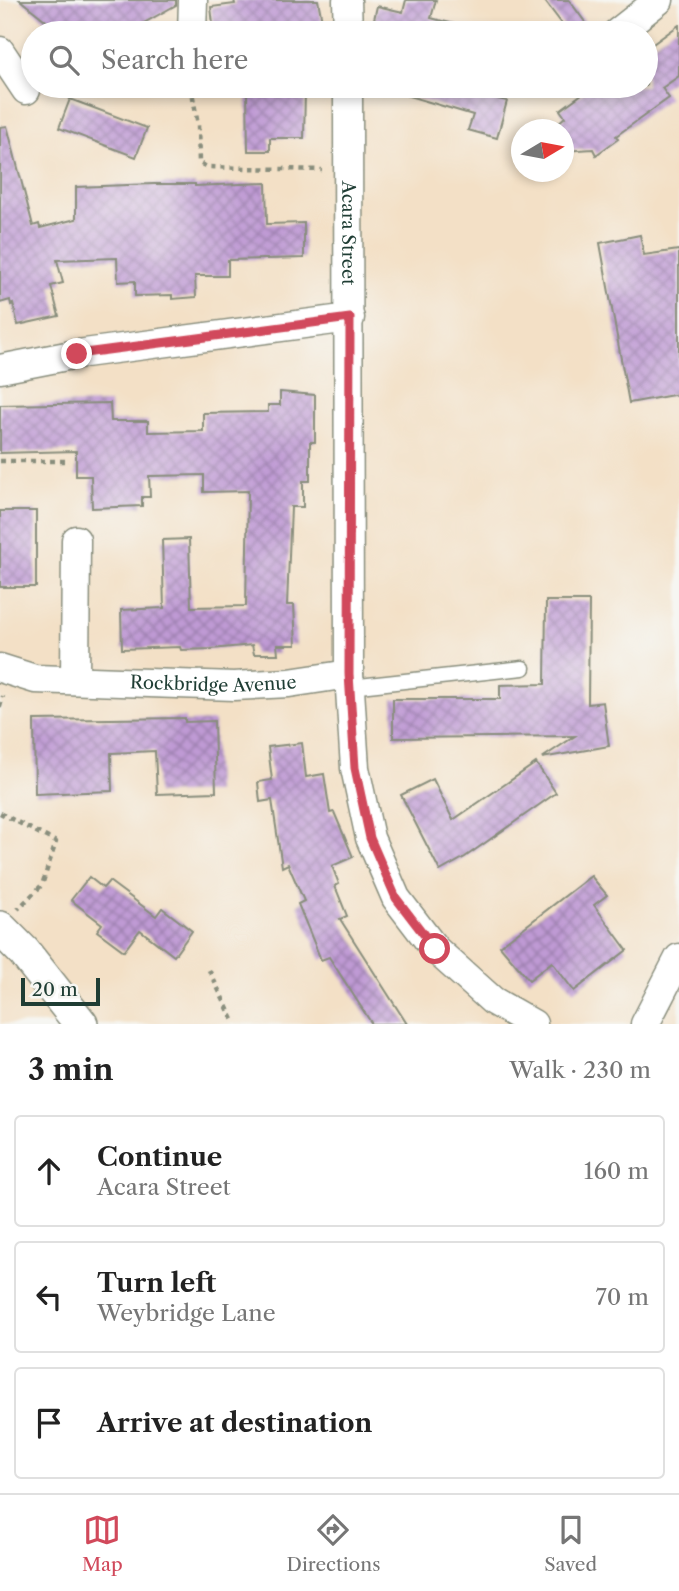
<!DOCTYPE html>
<html lang="en">
<head>
<meta charset="utf-8">
<style>
  :root { --surface:#fff; --page:#f6f6f6; --text:#222; --muted:#767676; --line:#e0e0e0; --accent:#d1495b }
  body { margin:0; font-family:"Libre Caslon Text",serif; background:var(--page); color:var(--text) }
  .compass { position:absolute; left:511px; top:119px; width:63px; height:63px; border-radius:50%; background:var(--surface); box-shadow:0 4px 10px #0003; rotate:80deg }
  .scale { position:absolute; left:21px; bottom:18px; width:79px; box-sizing:border-box; padding-left:7px; border:4px solid #1f3d34; border-top:0; font-size:19px; line-height:24px; white-space:nowrap; color:#1f3d34; -webkit-text-stroke:5px #f6f6f2; paint-order:stroke }
  .stop { position:absolute; width:21px; height:21px; margin:-16px; border:5px solid #d1495b; border-radius:50%; background:#fff }
  .stop.end { background:#d1495b; border-color:#fff; box-shadow:0 2px 7px #0008 }
  .list { margin:0; padding:0; list-style:none }
  h2 { display:flex; justify-content:space-between; align-items:center; height:91px; margin:0; padding:0 28px; font-size:30px }
  h2 small { font-size:23px; font-weight:400; color:var(--muted) }
  .list li { display:grid; grid-template-columns:46px 1fr auto; gap:21px; align-items:center; box-sizing:border-box; height:112px; margin:0 14px 14px; padding:0 14px; border:2px solid var(--line); border-radius:7px }
  .list b { display:block; font-size:26px; white-space:nowrap }
  .list p { margin:0; font-size:23px; white-space:nowrap; color:var(--muted) }
  .list em { font-size:23px; font-style:normal; color:var(--muted) }
  .icon { flex:none; width:38px; height:38px; fill:none; stroke:currentColor; stroke-width:2; stroke-linecap:round; stroke-linejoin:round }
  .map { position:relative; flex:none; width:679px; height:1024px; overflow:hidden }
  .search { position:absolute; background:var(--surface); box-shadow:0 4px 10px #0003; left:21px; right:21px; top:21px; height:77px; display:flex; align-items:center; gap:18px; box-sizing:border-box; padding:0 24px; border-radius:38px; color:var(--muted); font-size:26px }
  .sheet { height:469px; background:var(--surface) }
  nav { display:flex; justify-content:space-around; align-items:center; box-sizing:border-box; height:98px; border-top:2px solid var(--line); background:var(--surface); font-size:19px; color:var(--muted) }
  nav a { display:grid; justify-items:center; gap:4px }
  nav .on { color:var(--accent) }
  .map>svg:first-child { display:block }
  .building { fill:url(#building-cross-hatch) }
  .lines { fill:none; stroke-linecap:round; stroke-linejoin:round }
  .service-casing { stroke:#898e7d; stroke-width:17 }
  .minor-casing { stroke:#898e7d; stroke-width:31 }
  .tertiary-casing { stroke:#898e7d; stroke-width:36 }
  .path { stroke:#898e7d; stroke-width:4.5; stroke-dasharray:5 5; stroke-linecap:butt }
  .service { stroke:#fff; stroke-width:14 }
  .minor { stroke:#fff; stroke-width:28 }
  .tertiary { stroke:#fff; stroke-width:33 }
  .route { stroke:#d1495b; stroke-width:9 }
  .labels { text-anchor:middle; dominant-baseline:central; stroke-width:5; stroke-linejoin:round; paint-order:stroke }
  .street-label { font-size:18px; fill:#1f3d34; stroke:#f6f6f2 }
</style>
</head>
<body>
<div class="map">
<svg width="679" height="1024" viewBox="0 0 679 1024">
  <defs>
    <pattern id="building-cross-hatch" width="8" height="8" patternUnits="userSpaceOnUse" patternTransform="scale(1.75)"><rect width="8" height="8" fill="#bf9ad4"/><path d="M0 0l8 8M0 8l8-8" fill="none" stroke="#9b7fad"/></pattern>
  </defs>
  <rect width="100%" height="100%" fill="#f6f6f2"/>
  <filter id="ink" filterUnits="userSpaceOnUse"><feTurbulence type="fractalNoise" baseFrequency=".0143" numOctaves="2"/><feDisplacementMap in="SourceGraphic" scale="14" xChannelSelector="R" yChannelSelector="G"/><feConvolveMatrix kernelMatrix="1 2 1 2 8 2 1 2 1" color-interpolation-filters="sRGB"/></filter>
  <filter id="wash" filterUnits="userSpaceOnUse"><feTurbulence type="fractalNoise" baseFrequency=".00686" numOctaves="4" result="noise"/><feDisplacementMap in="SourceGraphic" scale="28" xChannelSelector="R" yChannelSelector="G"/><feGaussianBlur stdDeviation="1.57" result="paint"/><feColorMatrix in="noise" values="0 0 0 0 0 0 0 0 0 0 0 0 0 0 0 0 0 1.4 0 .05"/><feComposite in="paint" operator="in"/></filter>
  <g filter="url(#wash)">
    <rect width="100%" height="100%" fill="#f3e0c6"/>
    <g id="blocks">
      <g class="building">
        <polygon points="20,0 176,0 176,5 126,33 43,33 50,24"/>
        <polygon points="234,0 318,0 323,26 284,33 214,33 211,7 235,4"/>
        <polygon points="406,0 436,0 431,18 458,25 457,33 371,33 377,6 403,12"/>
        <polygon points="544,0 569,0 593,33 569,33"/>
        <polygon points="679,25 679,76 662,88 669,98 616,136 618,139 596,155 593,149 564,151 564,130 558,123 565,117 560,110 593,86 646,86 646,49"/>
        <polygon points="393,86 502,86 498,99 507,101 497,138 468,130 473,115 392,91"/>
        <polygon points="247,91 305,91 304,138 270,138 270,151 248,151"/>
        <polygon points="70,99 147,128 136,157 59,128"/>
        <polygon points="7,126 33,226 39,224 40,228 76,219 76,187 154,184 195,184 195,186 266,183 267,224 304,223 304,258 228,260 228,276 195,276 196,297 172,299 172,295 135,296 135,281 118,282 117,258 57,260 63,283 51,286 59,316 18,325 13,304 11,305 10,300 0,303 0,127"/>
        <polygon points="640,235 644,255 679,250 679,394 629,403 600,243"/>
        <polygon points="280,392 315,395 315,442 310,442 310,481 303,481 303,507 291,507 287,605 294,605 296,645 277,645 278,654 254,654 252,645 211,649 181,650 180,647 122,649 121,610 164,608 162,540 189,539 191,607 246,606 248,491 204,492 204,475 149,476 150,497 142,497 142,506 92,508 91,476 76,476 76,451 0,453 0,405 110,403 111,421 148,421 148,432 203,431 203,413 268,412 268,405 280,405"/>
        <rect x="0" y="511" width="36" height="76"/>
        <polygon points="546,601 589,601 588,704 603,702 609,746 542,758 575,736 393,738 393,699 500,699 500,685 545,684"/>
        <polygon points="185,718 185,722 214,721 216,792 157,794 155,751 111,753 112,791 35,794 34,720"/>
        <polygon points="302,743 306,777 324,774 330,813 334,812 353,857 332,866 339,884 335,886 347,916 340,919 407,1024 372,1024 329,957 321,960 298,904 304,901 288,864 282,867 272,800 260,802 258,782 272,780 268,747"/>
        <polygon points="536,763 556,793 465,857 440,871 401,795 433,779 453,820"/>
        <polygon points="591,876 607,895 594,905 627,950 574,991 552,962 529,980 500,946"/>
        <polygon points="89,877 103,888 109,881 156,916 162,908 192,931 174,956 140,930 124,951 97,931 102,924 71,900"/>
      </g>
    </g>
  </g>
  <g filter="url(#ink)">
    <use href="#blocks" fill-opacity="0" stroke="#898e7d" stroke-width="2"/>
    <g class="lines">
      <defs>
        <polyline id="service" points="350,687 523,668"/>
        <g id="minor">
          <polyline points="347,0 348,33"/>
          <polyline points="192,33 193,0"/>
          <polyline points="617,33 659,0"/>
          <polyline points="0,51 26,90"/>
          <path id="s1" d="M348,86l1,588 6,94 15,70 26,60 39,51 58,52 40,23"/>
          <polyline points="0,369 77,354 350,318"/>
          <path id="s2" d="M0,668l35,11 199,7 55,-3 60,-9"/>
          <polyline points="75,680 76,540"/>
          <polyline points="645,1024 679,958"/>
        </g>
        <polyline id="tertiary" points="0,928 24,952 81,1024"/>
      </defs>
      <use href="#service" class="service-casing"/>
      <use href="#minor" class="minor-casing"/>
      <use href="#tertiary" class="tertiary-casing"/>
      <g class="path">
        <polyline points="191,86 198,125 199,163 207,167 322,170"/>
        <polyline points="0,461 66,461"/>
        <polyline points="0,707 3,696"/>
        <polyline points="0,813 56,842 42,885 18,909"/>
        <polyline points="209,970 235,1024"/>
      </g>
      <use href="#service" class="service"/>
      <use href="#minor" class="minor"/>
      <use href="#tertiary" class="tertiary"/>
    </g>
  </g>
  <g class="lines" filter="url(#ink)">
    <polyline class="route" points="77,354 350,318 349,674 355,768 370,838 396,898 435,949"/>
  </g>
  <g class="labels">
    <g class="street-label">
      <text stroke="none"><textPath href="#s1" startOffset="147">Acara Street</textPath></text>
      <text stroke="none"><textPath href="#s2" startOffset="215">Rockbridge Avenue</textPath></text>
    </g>
  </g>
</svg>
<svg class="compass" viewBox="-18 -18 36 36"><path d="M0-13l5 13h-10z" fill="#e53935"/><path d="M0 13l5-13h-10z" fill="#767676"/></svg>
<div class="scale">20 m</div>
<div class="stop" style="left:435px;top:949px"></div>
<div class="stop end" style="left:77px;top:354px"></div>
<div class="search"><svg class="icon" aria-label="search" viewBox="0 0 24 24"><circle cx="10" cy="10" r="6"/><path d="M15 15l6 6"/></svg>Search here</div>
</div>
<section class="sheet">
<h2>3 min<small>Walk · 230 m</small></h2>
<ul class="list">
<li><svg class="icon" aria-label="ahead" viewBox="0 0 24 24"><path d="M12 20V5M6 11l6-6 6 6"/></svg><div><b>Continue</b><p>Acara Street</p></div><em>160 m</em></li>
<li><svg class="icon" aria-label="left" viewBox="0 0 24 24"><path d="M17 20v-9H6M10 6l-5 5 5 5"/></svg><div><b>Turn left</b><p>Weybridge Lane</p></div><em>70 m</em></li>
<li><svg class="icon" aria-label="arrive" viewBox="0 0 24 24"><path d="M6 21V4h12l-3 4 3 4H6"/></svg><div><b>Arrive at destination</b></div></li>
</ul>
</section>
<nav>
<a class="on"><svg class="icon" aria-label="map" viewBox="0 0 24 24"><path d="M3 6l6-2 6 2 6-2v14l-6 2-6-2-6 2zM9 4v14M15 6v14"/></svg>Map</a>
<a><svg class="icon" aria-label="directions" viewBox="0 0 24 24"><path d="M12 3l9 9-9 9-9-9zM9 14v-3h6M13 9l2 2-2 2"/></svg>Directions</a>
<a><svg class="icon" aria-label="saved" viewBox="0 0 24 24"><path d="M7 4h10v16l-5-4-5 4z"/></svg>Saved</a>
</nav>
</body>
</html>
